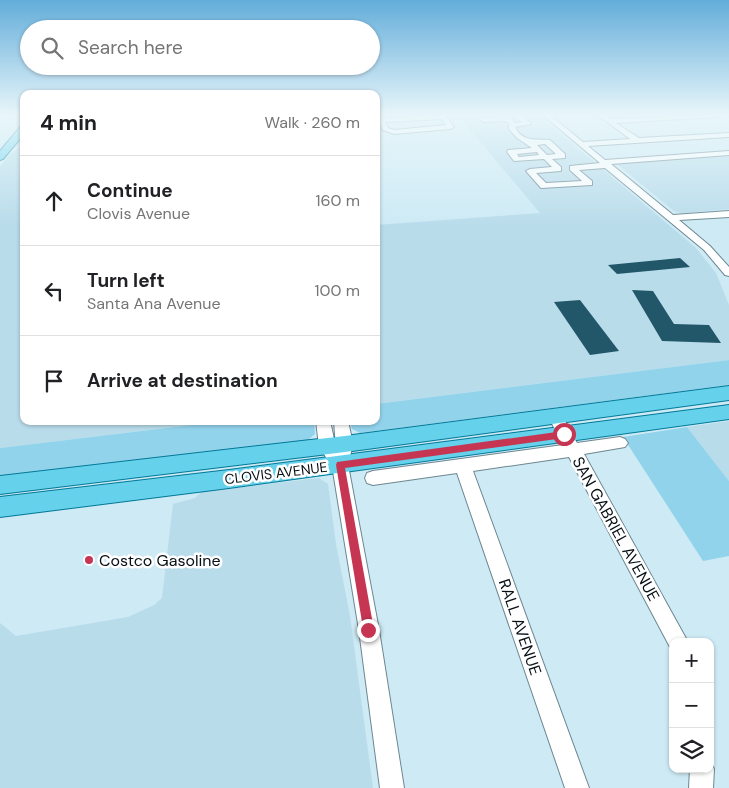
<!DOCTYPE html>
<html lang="en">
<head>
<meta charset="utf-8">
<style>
  :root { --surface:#fff; --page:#f2f2f2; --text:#202124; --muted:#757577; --line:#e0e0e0 }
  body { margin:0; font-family:"DM Sans",sans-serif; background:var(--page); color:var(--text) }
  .controls { position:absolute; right:15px; bottom:15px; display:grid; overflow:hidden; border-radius:10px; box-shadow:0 1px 4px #0004 }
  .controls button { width:45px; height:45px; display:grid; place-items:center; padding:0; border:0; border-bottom:1px solid var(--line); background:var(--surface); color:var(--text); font:25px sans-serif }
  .stop { position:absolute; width:15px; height:15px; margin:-11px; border:4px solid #c63653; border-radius:50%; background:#fff }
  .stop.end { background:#c63653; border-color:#fff; box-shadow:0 1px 5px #0008 }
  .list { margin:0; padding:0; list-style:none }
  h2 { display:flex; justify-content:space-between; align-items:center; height:65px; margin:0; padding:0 20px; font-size:21px }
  h2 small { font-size:16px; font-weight:400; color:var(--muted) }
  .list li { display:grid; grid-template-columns:32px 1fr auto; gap:15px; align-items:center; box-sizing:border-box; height:90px; padding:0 20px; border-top:1px solid var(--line) }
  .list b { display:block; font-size:19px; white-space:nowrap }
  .list p { margin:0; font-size:16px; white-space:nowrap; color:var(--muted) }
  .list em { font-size:16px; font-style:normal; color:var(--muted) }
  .icon { flex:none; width:28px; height:28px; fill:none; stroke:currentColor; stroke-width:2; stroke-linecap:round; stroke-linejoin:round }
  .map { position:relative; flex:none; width:729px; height:788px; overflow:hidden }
  .search { position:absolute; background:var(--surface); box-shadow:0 1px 4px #0004; left:20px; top:20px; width:360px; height:55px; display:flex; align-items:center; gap:12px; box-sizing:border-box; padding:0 18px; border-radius:28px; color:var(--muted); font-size:19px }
  .panel { position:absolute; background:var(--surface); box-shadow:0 1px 4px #0004; left:20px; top:90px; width:360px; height:335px; border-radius:10px }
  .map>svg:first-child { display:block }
  .built { fill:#b9dceb }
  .green { fill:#92d3ec }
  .building { fill:#225769 }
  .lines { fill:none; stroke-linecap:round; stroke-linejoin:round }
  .minor-casing { stroke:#6d8791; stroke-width:2 }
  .major-casing { stroke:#027997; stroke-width:2 }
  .minor { fill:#fff; fill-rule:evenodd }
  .major { fill:#66d1eb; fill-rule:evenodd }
  .route { fill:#c63653 }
  .poi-dot { fill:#c63653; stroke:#fff; stroke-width:2 }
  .labels { text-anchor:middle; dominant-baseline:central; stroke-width:5; stroke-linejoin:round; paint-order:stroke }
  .street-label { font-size:14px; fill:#060f13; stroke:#fff }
  .near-street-label { font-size:16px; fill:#060f13; stroke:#fff }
  .near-poi-label { font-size:16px; fill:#060f13; stroke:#fff; text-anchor:start }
</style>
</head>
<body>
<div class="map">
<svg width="729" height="788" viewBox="0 0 729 788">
  <rect width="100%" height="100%" fill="#cdeaf5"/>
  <g class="built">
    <polygon points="458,115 539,115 696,248 716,273 729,305 729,360 376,404 376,225 540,213"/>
    <polygon points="24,137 24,421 225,421 0,448 0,167 12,152 17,150 21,145 18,143"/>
    <polygon points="729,155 729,209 682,213 674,211 617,164"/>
    <polygon points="729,421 729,481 687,427"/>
    <polygon points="319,478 328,484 336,544 350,616 373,788 0,788 0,623 16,636 128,617 154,605 162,598 173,504 195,498 201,492"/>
  </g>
  <g class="green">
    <polygon points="729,360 729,385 360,433 352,429 350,421 376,421 376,404"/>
    <polygon points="225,421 314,421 315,434 308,440 0,477 0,448"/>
    <polygon points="687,427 729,481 729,556 703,561 623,437"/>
  </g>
  <g class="building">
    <polygon points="680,258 690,267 617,274 608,265"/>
    <polygon points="632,290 653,291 674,324 709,325 721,343 662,341"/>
    <polygon points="580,300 619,351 590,355 554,302"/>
  </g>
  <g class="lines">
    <defs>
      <g id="minor">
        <path d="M376,115h5l2,3 62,-3 9,12 -3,2 -57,5 -11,-4zM442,119l4,6 -52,5 -6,-2 -3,-6z"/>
        <path d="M475,115h10l-2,2 2,1 17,-1 -1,-2h21l9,9 -16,3c7,15 21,12 35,13l15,14v4l-13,1 9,8v4l-25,2 10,10 36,-2 -12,-11v-4l30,-3 -57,-48h7l33,27 47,-3 -32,-24h7l6,4 109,-4 -3,2 -101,6 23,15 90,-5v4l-141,9 17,14 124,-9v4l-118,9 62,51 56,-4v6l-50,3 31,26 19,21v9l-4,-1 -21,-25 -99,-82 -26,2 13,11v4l-51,3 -15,-17 4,-2 22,-2 -8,-8 -30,2 -7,-9 1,-2 24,-2 -15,-10 -8,-9v-6l-3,-2 -23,1zM510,117h6l6,5 -7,1zM545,144l11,10 -9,1 -10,-10zM537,152l2,3 -20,2 -2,-3z"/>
        <polygon points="555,410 560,412 577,443 620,437 625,439 628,443 625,447 584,454 688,642 673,642 673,650 671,649 569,457 473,471 589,788 565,788 457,473 373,485 367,483 365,478 367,473 373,471 563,445 548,416 550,412"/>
        <polygon points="316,421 330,421 336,448 334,421 348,421 353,444 348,465 379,630 404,788 380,788 359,630 332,465 333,460 327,459 319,446"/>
        <polygon points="710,761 714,769 713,788 689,788 690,769 710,769"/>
      </g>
      <g id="major">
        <polygon points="24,125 24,134 3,159 0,160 0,151 21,126"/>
        <polygon points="729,386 729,400 345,452 0,494 0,476 345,436"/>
        <polygon points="729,405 729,419 229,488 0,517 0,497 229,470"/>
      </g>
    </defs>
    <use href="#minor" class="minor-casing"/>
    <use href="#major" class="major-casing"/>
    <use href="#minor" class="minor"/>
    <use href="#major" class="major"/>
  </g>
  <linearGradient id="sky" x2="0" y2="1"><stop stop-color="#63adda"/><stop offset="0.51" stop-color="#e8f6fa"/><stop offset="1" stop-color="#e8f6fa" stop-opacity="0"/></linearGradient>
  <rect width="729" height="225" fill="url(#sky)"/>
  <polygon class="route" points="564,431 569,434 564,438 345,468 374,630 373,634 368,636 364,634 336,465 337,462"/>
  <circle class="poi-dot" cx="89" cy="560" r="5"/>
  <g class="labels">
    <g class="street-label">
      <text transform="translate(276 473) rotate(-7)">CLOVIS AVENUE</text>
    </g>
    <g class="near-street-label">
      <text transform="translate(616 529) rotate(61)">SAN GABRIEL AVENUE</text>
      <text transform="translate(520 627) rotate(71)">RALL AVENUE</text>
    </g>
    <g class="near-poi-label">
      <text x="99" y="560">Costco Gasoline</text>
    </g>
  </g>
</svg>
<div class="controls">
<button>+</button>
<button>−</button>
<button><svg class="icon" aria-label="layers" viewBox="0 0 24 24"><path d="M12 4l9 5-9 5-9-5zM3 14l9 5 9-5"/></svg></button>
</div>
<div class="stop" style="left:564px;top:434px"></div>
<div class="stop end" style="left:368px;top:630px"></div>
<div class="search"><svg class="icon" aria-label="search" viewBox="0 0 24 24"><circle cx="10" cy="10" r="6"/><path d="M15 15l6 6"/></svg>Search here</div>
<section class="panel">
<h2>4 min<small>Walk · 260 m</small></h2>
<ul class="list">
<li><svg class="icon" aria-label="ahead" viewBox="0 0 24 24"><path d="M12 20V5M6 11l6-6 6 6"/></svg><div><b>Continue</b><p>Clovis Avenue</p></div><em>160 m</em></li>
<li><svg class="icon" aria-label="left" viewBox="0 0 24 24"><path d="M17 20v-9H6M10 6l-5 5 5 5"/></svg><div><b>Turn left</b><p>Santa Ana Avenue</p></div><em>100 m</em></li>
<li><svg class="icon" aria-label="arrive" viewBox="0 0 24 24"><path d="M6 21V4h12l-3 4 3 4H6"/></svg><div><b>Arrive at destination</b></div></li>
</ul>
</section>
</div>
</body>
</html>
